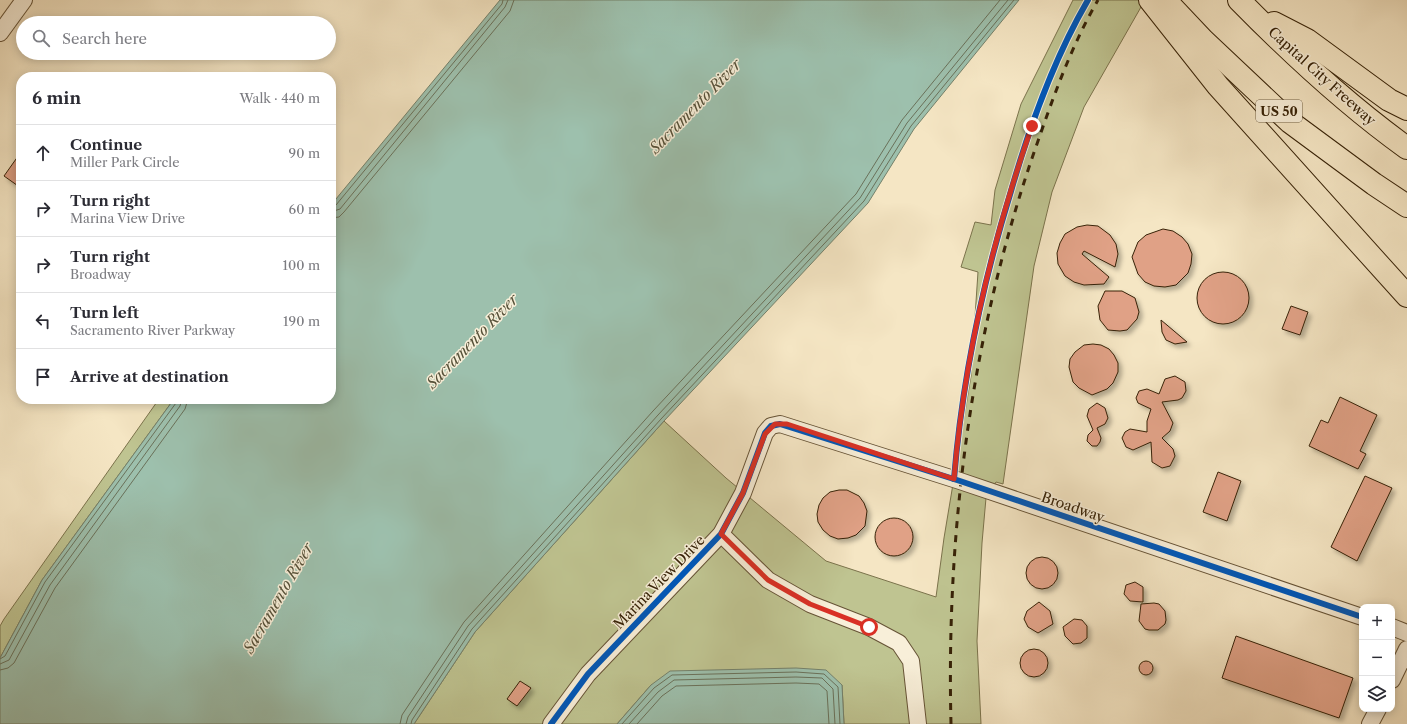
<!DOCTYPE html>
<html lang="en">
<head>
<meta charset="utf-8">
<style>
  :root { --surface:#fff; --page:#f2f2f3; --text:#2b2b33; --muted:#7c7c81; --line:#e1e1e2 }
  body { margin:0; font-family:"Libre Caslon Text",serif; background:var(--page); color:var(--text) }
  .controls { position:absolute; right:12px; bottom:12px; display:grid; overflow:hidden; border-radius:8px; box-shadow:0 2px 10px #0003 }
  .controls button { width:36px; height:36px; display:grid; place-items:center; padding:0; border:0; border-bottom:1px solid var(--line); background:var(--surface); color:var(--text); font:20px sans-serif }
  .stop { position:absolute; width:12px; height:12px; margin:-9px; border:3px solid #d93025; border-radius:50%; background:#fff }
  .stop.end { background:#d93025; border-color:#fff; box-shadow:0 1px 4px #0008 }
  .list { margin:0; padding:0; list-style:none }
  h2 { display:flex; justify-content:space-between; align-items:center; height:52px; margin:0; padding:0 16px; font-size:17px }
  h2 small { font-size:13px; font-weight:400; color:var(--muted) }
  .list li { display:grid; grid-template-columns:26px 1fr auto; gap:12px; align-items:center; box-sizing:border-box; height:56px; padding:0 16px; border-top:1px solid var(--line) }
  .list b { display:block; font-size:15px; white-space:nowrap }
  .list p { margin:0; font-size:13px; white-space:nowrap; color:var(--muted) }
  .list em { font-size:13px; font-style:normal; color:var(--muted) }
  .icon { flex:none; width:22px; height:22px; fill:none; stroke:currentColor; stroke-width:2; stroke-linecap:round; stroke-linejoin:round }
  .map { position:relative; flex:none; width:1407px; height:724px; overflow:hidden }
  .search { position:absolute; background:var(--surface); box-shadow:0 2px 10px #0003; left:16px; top:16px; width:320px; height:44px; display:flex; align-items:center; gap:10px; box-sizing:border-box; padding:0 14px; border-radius:22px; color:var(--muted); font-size:15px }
  .panel { position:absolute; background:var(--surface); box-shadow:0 2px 10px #0003; left:16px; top:72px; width:320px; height:332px; border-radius:16px }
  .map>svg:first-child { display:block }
  .green { fill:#bfc491; stroke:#7b734c }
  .water { fill:#9dc0ad; stroke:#74816b }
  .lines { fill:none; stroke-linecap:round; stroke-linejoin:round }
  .shore { stroke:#6a715a; stroke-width:1 }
  .building { fill:#e0a186; stroke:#372207; filter:url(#shadow) }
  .minor-casing { stroke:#665336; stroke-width:18 }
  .highway-casing { stroke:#372207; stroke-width:24 }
  .minor { stroke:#f8efd9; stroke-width:16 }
  .highway { stroke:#f5e6c4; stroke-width:22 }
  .rail { stroke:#372207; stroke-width:3; stroke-dasharray:7 7; stroke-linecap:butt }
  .cycleway-casing { stroke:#f8efd9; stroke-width:8 }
  .cycleway { stroke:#0057b8; stroke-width:6 }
  .route { stroke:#d93025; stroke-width:5 }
  .labels { text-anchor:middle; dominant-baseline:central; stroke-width:3; stroke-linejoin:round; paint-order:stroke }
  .shield { fill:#f8efd9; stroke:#716046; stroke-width:1 }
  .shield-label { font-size:13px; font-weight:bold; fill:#372207 }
  .street-label { font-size:14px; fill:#372207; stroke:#f8efd9 }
  .water-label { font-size:15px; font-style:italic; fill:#565139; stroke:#f8efd9 }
</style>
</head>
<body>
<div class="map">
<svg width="1407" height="724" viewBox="0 0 1407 724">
  <defs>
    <filter id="shadow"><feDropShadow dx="3.5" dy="3.5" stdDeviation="2" flood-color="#0004"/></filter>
  </defs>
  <rect width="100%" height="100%" fill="#f5e6c4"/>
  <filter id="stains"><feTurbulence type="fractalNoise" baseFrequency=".005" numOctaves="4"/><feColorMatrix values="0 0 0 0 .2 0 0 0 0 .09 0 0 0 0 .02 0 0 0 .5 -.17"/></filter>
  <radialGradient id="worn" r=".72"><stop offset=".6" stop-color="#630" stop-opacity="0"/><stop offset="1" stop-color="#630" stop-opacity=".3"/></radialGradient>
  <g class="green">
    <polygon points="1073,0 1145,0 1084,107 1052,192 1034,266 1003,484 996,482 986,498 982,543 977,641 981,724 844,724 842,685 651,685 617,724 414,724 475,632 664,421 726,478 826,561 936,597 944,538 971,376 978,272 961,267 975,222 991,225 995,190 1021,104"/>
    <polygon points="159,399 174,399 42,580 0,658 0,626 4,619"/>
  </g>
  <g class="water">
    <polygon points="500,0 1019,0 914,129 868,203 664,421 475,632 414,724 0,724 0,658 42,580 174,399 331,399 331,205"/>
    <polygon points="796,668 826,670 842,685 844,724 617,724 651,685 670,671"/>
  </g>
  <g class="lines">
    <g class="shore">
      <polyline points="331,207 336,205 502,4 503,0"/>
      <polyline points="331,212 340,209 505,7 508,0"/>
      <polyline points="331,218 339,217 344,212 510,11 514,0"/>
      <polyline points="0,659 5,656 45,582 176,403 177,399"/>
      <polyline points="0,664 9,660 50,585 180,406 182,399"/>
      <polyline points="0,670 8,668 14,663 55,588 185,409 188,399"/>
      <polyline points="400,724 402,715 464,622 653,411 856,194 902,120 1000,0"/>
      <polyline points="406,724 408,717 468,626 658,415 860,198 907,123 1008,0"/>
      <polyline points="411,724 412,720 472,629 661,419 864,201 911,126 1014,0"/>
      <polyline points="622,724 654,688 672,675 796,672 824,674 838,687 840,724"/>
      <polyline points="629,724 658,692 674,680 796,677 822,678 833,689 835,724"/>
      <polyline points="637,724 662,696 676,686 796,683 819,684 827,691 829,724"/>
    </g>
  </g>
  <g class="building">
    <polygon points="21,152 21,188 4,176"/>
    <polygon points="1087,225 1098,226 1110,235 1116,244 1118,254 1115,267 1084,251 1082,254 1109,277 1104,284 1084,285 1074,282 1065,276 1058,264 1057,253 1060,243 1065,234 1077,227"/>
    <polygon points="1163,229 1173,231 1182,237 1188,244 1192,254 1191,264 1188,273 1176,285 1165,287 1154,286 1145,282 1138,274 1132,257 1138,242 1146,235"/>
    <circle cx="1223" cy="298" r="26"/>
    <polygon points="1105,291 1122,291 1135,298 1139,312 1137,319 1127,330 1120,331 1108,330 1100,320 1098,306"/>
    <polygon points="1291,306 1308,312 1300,335 1282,329"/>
    <polygon points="1161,320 1187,342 1175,344 1166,340 1162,332"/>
    <polygon points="1093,344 1101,345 1109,349 1114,355 1118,363 1118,372 1113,383 1107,389 1092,395 1079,388 1073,382 1069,367 1070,359 1075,352 1084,345"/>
    <polygon points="1175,376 1185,382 1186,391 1182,398 1178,400 1162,402 1173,423 1170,431 1162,438 1173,449 1175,456 1170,466 1162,468 1152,462 1151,442 1133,450 1126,447 1122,438 1125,432 1130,429 1147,432 1147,421 1151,409 1138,403 1136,398 1139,391 1147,389 1159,394 1165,379"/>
    <polygon points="1340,397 1377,415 1360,451 1366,454 1358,469 1309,446 1321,420 1328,423"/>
    <polygon points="1097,403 1105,408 1108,418 1105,424 1097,428 1101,438 1100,442 1097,446 1092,446 1087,441 1088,435 1093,430 1087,416 1089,409"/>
    <polygon points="1218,472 1241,481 1227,521 1203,512"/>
    <polygon points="1365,476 1392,488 1357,561 1331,547"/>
    <polygon points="839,490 847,490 859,496 864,503 867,511 865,526 856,535 848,538 838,539 830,536 823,530 818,522 817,514 819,505 823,498 830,492"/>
    <circle cx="894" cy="537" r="19"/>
    <circle cx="1042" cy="573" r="16"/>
    <polygon points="1135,582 1143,587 1143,602 1130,601 1124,594 1126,585"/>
    <polygon points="1039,602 1050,611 1053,624 1038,633 1028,627 1024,619 1027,611"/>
    <polygon points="1154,603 1159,604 1165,611 1166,620 1165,624 1158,630 1149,630 1145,629 1139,621 1141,604"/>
    <polygon points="1074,619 1082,620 1087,626 1087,638 1081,643 1073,644 1065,636 1063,627"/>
    <polygon points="1236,636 1353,678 1339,718 1222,678"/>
    <circle cx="1034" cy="663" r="14"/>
    <circle cx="1146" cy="668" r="7"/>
    <polygon points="520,681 531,688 517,706 507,699"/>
  </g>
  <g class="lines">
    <defs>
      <g id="minor">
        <polyline points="0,33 24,0"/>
        <polyline points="721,534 768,580 810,604 869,627 899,643 911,661 918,724"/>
        <polyline points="1392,627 1407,633"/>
        <polyline points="1392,680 1407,649"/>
        <polyline points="551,724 588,674 721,534 743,493 765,433 771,426 780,424 960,481 1362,617"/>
        <polyline points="1370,724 1378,709"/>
      </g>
      <g id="highway">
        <polyline points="1150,0 1218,86 1407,296"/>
        <path d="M1239,0c52,53 108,105 168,148"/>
        <polyline points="1169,4 1203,40 1290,122 1374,184 1407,206"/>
        <polyline points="1274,23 1307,40 1389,100 1407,109"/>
      </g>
    </defs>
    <use href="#minor" class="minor-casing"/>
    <use href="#highway" class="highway-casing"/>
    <use href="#minor" class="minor"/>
    <use href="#highway" class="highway"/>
    <path class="rail" d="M951,724c-5,-197 21,-397 87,-583 17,-49 34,-96 60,-141"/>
    <defs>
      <g id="cycleway">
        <path d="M954,479c8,-99 28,-194 57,-288 19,-66 42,-131 77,-191"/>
        <polyline points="551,724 588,674 721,534 743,493 765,433 771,426 780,424 960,481 1362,617"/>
      </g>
    </defs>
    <use href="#cycleway" class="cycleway-casing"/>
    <use href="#cycleway" class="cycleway"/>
  </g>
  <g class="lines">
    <path class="route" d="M869,627l-59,-23 -42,-24 -47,-46 22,-41 22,-59 10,-10h12l167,55c10,-121 38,-239 78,-353"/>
  </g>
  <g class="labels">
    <rect class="shield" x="1256" y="100" width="46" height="22" rx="3"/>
    <g class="shield-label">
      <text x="1279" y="111">US 50</text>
    </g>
    <g class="street-label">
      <text transform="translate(1322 76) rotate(42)">Capital City Freeway</text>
      <text transform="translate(1073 507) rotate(19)">Broadway</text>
      <text transform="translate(659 582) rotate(-46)">Marina View Drive</text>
    </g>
    <g class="water-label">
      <text transform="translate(695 106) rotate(-46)">Sacramento River</text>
      <text transform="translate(472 341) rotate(-46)">Sacramento River</text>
      <text transform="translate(278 598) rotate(-60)">Sacramento River</text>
    </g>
  </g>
  <rect width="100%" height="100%" filter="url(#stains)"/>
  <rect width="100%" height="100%" fill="url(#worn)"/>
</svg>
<div class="controls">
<button>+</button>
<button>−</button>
<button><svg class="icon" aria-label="layers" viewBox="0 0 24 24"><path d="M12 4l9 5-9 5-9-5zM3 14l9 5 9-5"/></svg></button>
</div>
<div class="stop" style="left:869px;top:627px"></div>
<div class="stop end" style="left:1032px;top:126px"></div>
<div class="search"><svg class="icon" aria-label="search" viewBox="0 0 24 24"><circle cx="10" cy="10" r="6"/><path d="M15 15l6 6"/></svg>Search here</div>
<section class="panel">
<h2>6 min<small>Walk · 440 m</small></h2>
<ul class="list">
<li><svg class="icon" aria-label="ahead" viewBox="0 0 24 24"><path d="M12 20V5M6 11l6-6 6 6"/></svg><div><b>Continue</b><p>Miller Park Circle</p></div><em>90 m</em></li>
<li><svg class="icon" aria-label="right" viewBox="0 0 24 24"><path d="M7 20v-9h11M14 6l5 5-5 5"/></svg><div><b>Turn right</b><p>Marina View Drive</p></div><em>60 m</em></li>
<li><svg class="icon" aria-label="right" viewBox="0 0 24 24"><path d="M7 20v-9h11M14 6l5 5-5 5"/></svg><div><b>Turn right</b><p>Broadway</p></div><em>100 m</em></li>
<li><svg class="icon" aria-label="left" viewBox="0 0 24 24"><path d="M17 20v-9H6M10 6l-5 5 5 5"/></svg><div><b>Turn left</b><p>Sacramento River Parkway</p></div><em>190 m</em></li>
<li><svg class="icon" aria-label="arrive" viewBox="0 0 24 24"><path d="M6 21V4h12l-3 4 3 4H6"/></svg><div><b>Arrive at destination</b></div></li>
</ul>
</section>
</div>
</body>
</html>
